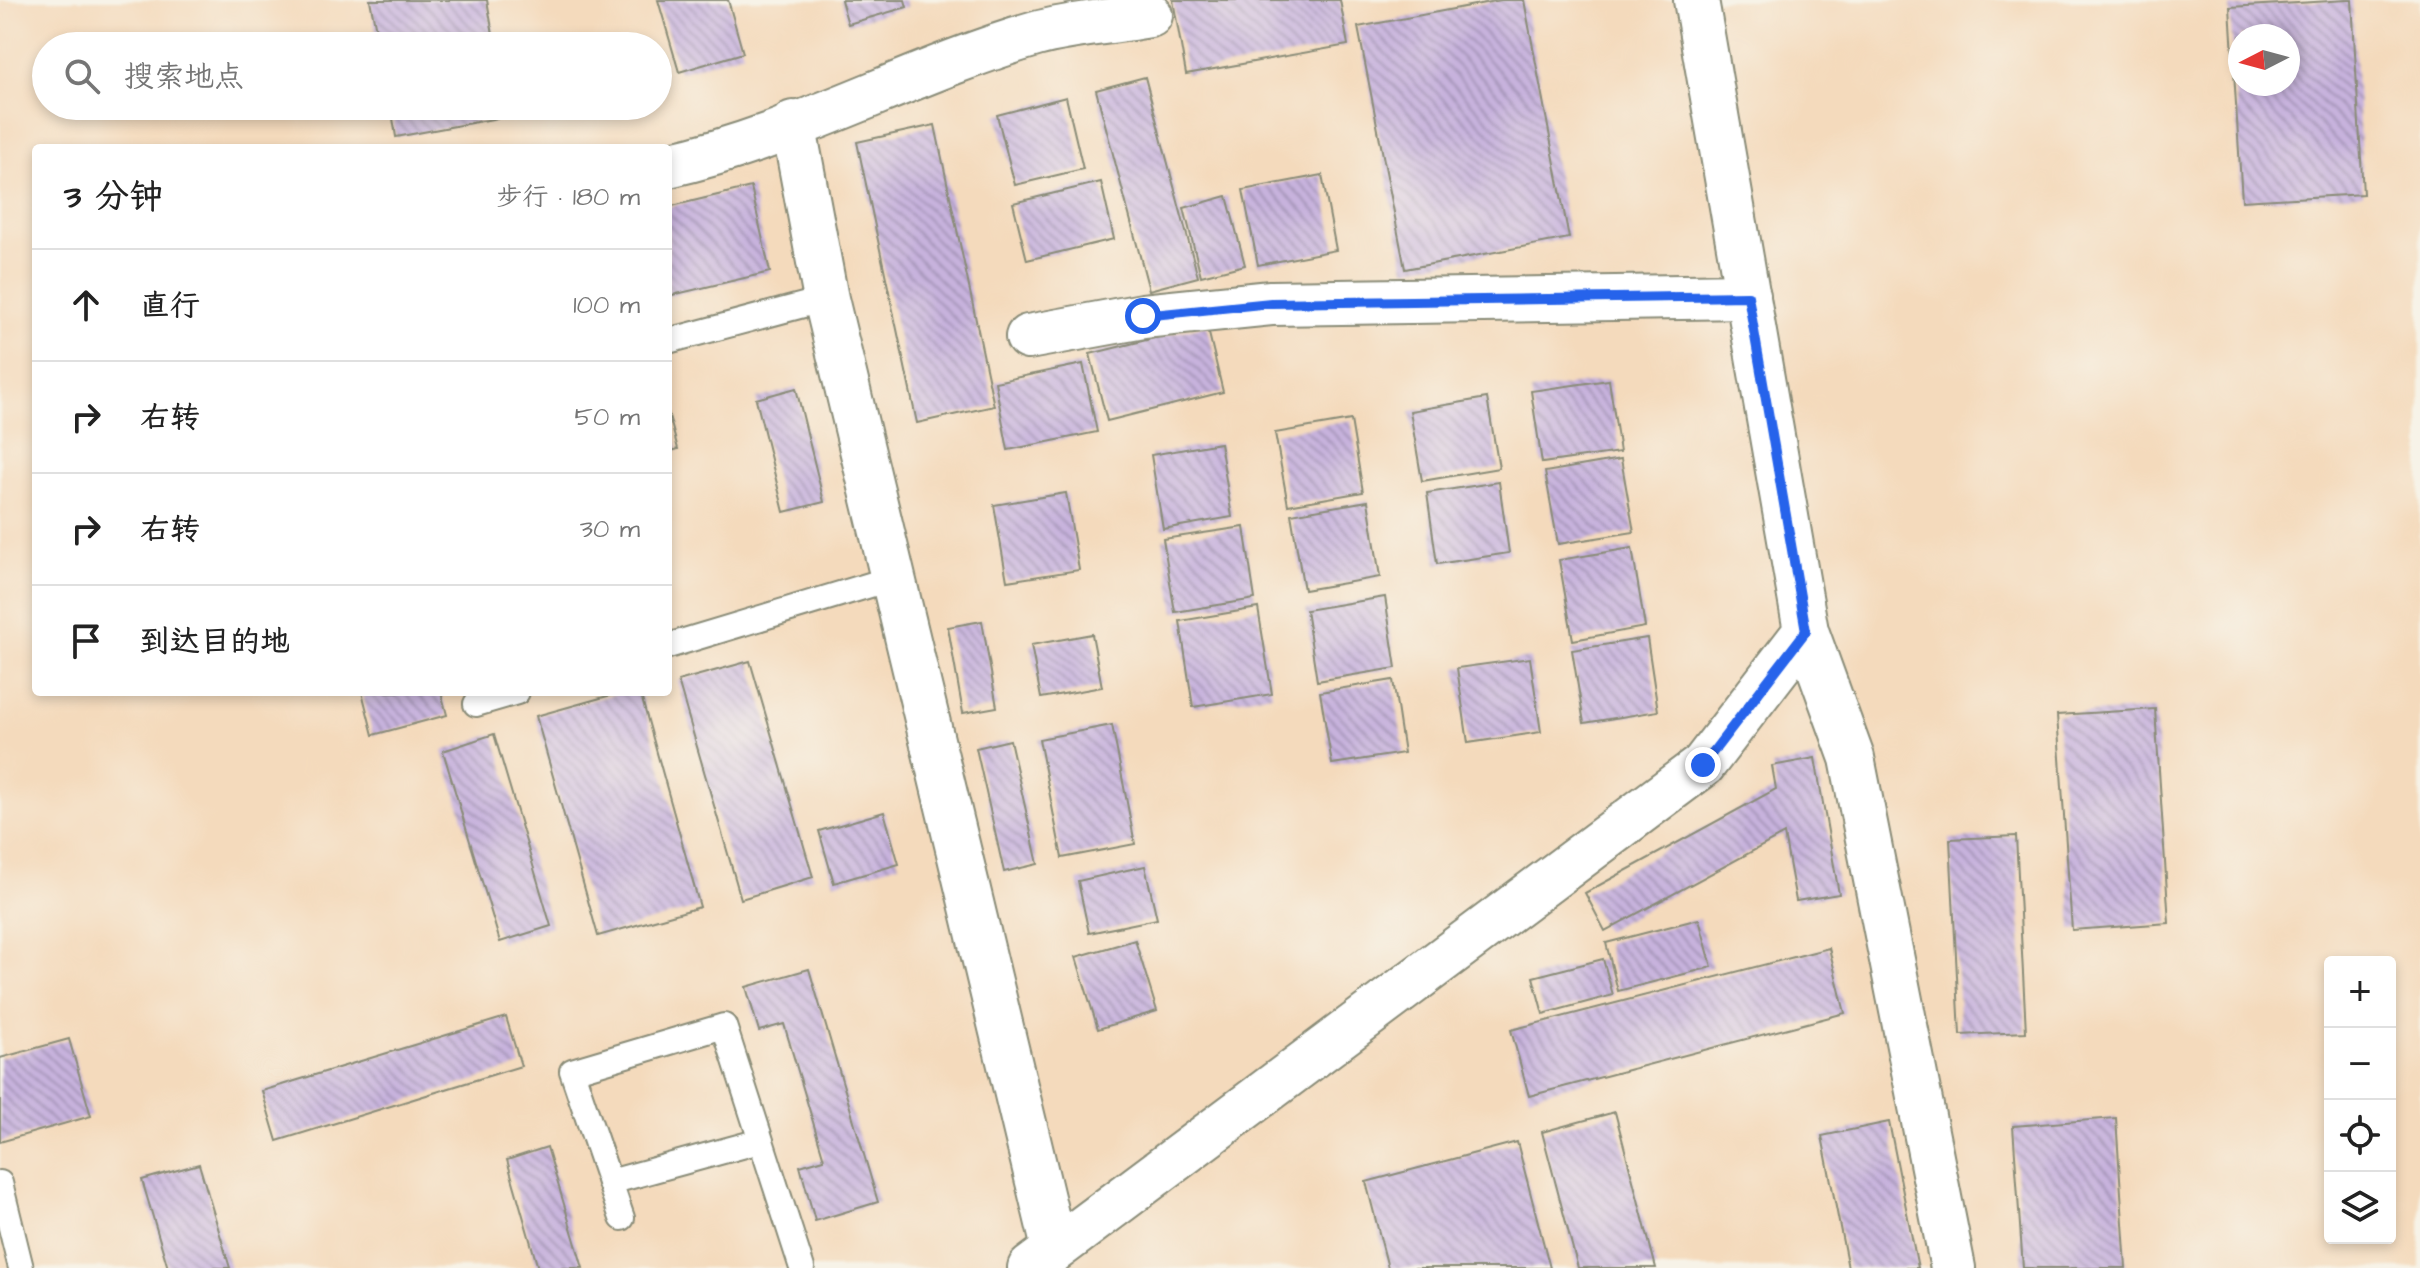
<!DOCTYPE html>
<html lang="zh">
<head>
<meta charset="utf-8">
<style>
  :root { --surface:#fff; --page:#f2f2f2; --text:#222; --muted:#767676; --line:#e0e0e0 }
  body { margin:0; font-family:"Architects Daughter","LXGW WenKai TC",sans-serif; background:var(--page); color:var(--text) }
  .controls { position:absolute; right:24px; bottom:24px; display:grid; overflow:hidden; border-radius:8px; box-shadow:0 4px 12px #0003 }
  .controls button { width:72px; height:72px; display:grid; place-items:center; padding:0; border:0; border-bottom:2px solid var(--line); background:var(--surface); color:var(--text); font:40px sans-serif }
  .compass { position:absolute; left:2228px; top:24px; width:72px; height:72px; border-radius:50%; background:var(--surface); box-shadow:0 4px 12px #0003; rotate:264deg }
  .stop { position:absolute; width:24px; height:24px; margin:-18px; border:6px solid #2563eb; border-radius:50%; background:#fff }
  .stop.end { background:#2563eb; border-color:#fff; box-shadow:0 2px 8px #0008 }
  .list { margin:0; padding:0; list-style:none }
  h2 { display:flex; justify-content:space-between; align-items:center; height:104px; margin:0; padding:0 32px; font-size:34px }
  h2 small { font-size:26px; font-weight:400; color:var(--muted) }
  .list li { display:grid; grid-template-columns:52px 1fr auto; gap:24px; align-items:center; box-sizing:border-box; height:112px; padding:0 32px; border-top:2px solid var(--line) }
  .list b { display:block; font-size:30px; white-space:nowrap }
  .list em { font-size:26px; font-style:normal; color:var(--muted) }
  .icon { flex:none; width:44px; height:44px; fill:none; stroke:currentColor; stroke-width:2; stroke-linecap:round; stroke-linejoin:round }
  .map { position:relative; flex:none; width:2420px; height:1268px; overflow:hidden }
  .search { position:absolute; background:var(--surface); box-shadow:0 4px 12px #0003; left:32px; top:32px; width:640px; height:88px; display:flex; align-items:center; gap:20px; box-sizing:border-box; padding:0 28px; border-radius:44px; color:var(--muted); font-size:30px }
  .panel { position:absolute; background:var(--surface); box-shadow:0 4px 12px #0003; left:32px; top:144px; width:640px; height:552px; border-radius:8px }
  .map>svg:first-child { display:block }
  .building { fill:url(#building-back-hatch); fill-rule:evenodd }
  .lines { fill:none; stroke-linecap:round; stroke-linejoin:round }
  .lane-casing { stroke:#8a8c78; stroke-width:28 }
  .street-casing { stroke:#8a8c78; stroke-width:48 }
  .secondary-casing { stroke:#8a8c78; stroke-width:48 }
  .lane { stroke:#fff; stroke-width:24 }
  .street { stroke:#fff; stroke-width:44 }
  .secondary { stroke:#fff; stroke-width:44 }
  .route { stroke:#2563eb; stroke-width:10 }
</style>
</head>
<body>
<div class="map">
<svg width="2420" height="1268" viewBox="0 0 2420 1268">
  <defs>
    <pattern id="building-back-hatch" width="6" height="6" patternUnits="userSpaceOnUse" patternTransform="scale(2)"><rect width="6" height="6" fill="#c7b2dd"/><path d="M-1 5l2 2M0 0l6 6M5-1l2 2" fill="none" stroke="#a192b4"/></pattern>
  </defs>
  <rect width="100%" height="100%" fill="#f7f3e8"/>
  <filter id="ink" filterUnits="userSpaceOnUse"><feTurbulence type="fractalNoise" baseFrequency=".0125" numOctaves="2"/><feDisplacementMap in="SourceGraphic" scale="16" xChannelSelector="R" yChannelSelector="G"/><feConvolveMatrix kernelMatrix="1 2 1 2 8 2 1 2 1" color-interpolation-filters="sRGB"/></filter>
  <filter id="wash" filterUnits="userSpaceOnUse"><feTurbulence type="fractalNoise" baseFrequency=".006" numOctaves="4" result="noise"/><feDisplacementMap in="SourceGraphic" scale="32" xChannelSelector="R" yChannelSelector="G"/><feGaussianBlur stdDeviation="1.8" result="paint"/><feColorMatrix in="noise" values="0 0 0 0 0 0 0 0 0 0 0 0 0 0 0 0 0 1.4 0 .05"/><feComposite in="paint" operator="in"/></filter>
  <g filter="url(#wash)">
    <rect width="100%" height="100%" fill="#f4dabc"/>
    <g id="blocks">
      <g class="building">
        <polygon points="370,0 487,0 495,46 379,46"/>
        <polygon points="658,0 728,0 743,53 679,72"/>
        <polygon points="841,0 905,0 907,7 848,24"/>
        <polygon points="1173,0 1340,0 1348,45 1186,74"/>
        <polygon points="1501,0 1524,0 1569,238 1405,269 1358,27"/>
        <path d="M2347,0h5l11,194 -121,7 -12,-194zM2240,36h48v48h-48z"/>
        <polygon points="1145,77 1198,277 1149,290 1096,90"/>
        <polygon points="1066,97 1083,169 1015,185 997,115"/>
        <polygon points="391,106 507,106 509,116 396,137"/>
        <polygon points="935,125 994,406 917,423 857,142"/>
        <polygon points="1322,175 1336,250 1258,265 1243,190"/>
        <polygon points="1101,182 1114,239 1027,260 1013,203"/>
        <polygon points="751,187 770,272 668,296 668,207"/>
        <polygon points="1227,196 1245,265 1201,276 1184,208"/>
        <polygon points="1207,325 1223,392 1107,421 1090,354"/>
        <polygon points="1083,364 1097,432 1008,450 995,382"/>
        <polygon points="1609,380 1620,452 1542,463 1531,391"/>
        <polygon points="796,388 824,502 784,512 756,399"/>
        <polygon points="1487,398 1499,468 1422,481 1410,411"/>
        <polygon points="668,412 678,449 668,452"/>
        <polygon points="1351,420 1363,492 1288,505 1275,433"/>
        <polygon points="1220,443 1232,517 1163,529 1151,455"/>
        <polygon points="1621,459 1634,532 1558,544 1545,472"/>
        <polygon points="1499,482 1509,553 1437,564 1427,493"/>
        <polygon points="1066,493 1079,570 1007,581 994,505"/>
        <polygon points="1368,501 1380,577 1304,590 1291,514"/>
        <polygon points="1244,527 1255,599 1175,612 1163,539"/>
        <polygon points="1632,548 1645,627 1573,640 1559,560"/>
        <polygon points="1385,597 1396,668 1317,681 1306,610"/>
        <polygon points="1258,608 1272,694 1193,707 1180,621"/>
        <polygon points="982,621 997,707 963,713 948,627"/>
        <polygon points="1092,634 1102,687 1041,698 1031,645"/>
        <polygon points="1647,638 1658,711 1584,723 1572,650"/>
        <polygon points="1530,658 1541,732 1468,743 1457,668"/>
        <polygon points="750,661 813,877 741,899 678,681"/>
        <polygon points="1393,680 1404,753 1332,764 1320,692"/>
        <polygon points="362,692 441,692 447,715 373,735"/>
        <polygon points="622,692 640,692 700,907 598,936 536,716"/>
        <polygon points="2155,709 2169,923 2072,930 2057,715"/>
        <polygon points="1112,725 1135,844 1062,858 1039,739"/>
        <polygon points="494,734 551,926 500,942 443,751"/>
        <polygon points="1010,740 1038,864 1004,872 976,748"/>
        <polygon points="1815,758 1839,894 1796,901 1784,834 1605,931 1585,893 1776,789 1772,766"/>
        <polygon points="884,812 899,864 834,883 819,831"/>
        <polygon points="2016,836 2026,1032 1960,1035 1950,839"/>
        <polygon points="1145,866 1157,919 1089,933 1078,881"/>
        <polygon points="1699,919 1712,967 1618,991 1606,943"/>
        <polygon points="1135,940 1157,1011 1098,1029 1076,957"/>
        <polygon points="1829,948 1845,1013 1529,1096 1511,1030"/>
        <polygon points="1603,959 1613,995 1543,1014 1533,977"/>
        <polygon points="809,969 878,1202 815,1221 800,1166 824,1159 784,1024 759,1031 746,987"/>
        <polygon points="506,1017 521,1066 277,1141 262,1091"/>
        <polygon points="69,1039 91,1116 0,1142 0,1058"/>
        <polygon points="1615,1112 1656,1268 1578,1268 1542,1132"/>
        <polygon points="2116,1118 2126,1268 2023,1268 2013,1126"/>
        <polygon points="1889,1122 1918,1268 1848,1268 1822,1136"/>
        <polygon points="1517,1142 1550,1268 1388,1268 1366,1182"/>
        <polygon points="547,1147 583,1268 538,1268 507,1160"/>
        <polygon points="199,1164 230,1268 168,1268 142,1180"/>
      </g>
    </g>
  </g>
  <g filter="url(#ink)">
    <use href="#blocks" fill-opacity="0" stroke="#8a8c78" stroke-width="2"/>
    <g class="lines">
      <defs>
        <g id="lane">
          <polyline points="668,341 826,299"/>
          <polyline points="668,646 893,578"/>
          <polyline points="476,704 517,692"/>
          <polyline points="610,1182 760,1141"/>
          <polyline points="0,1183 21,1268"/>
          <polyline points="622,1218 572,1071 724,1026 802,1268"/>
        </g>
        <g id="street">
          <polyline points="793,123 826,299 1054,1248"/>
          <path d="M668,165c127,-28 243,-95 368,-131 36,-10 77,-12 114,-19"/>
          <polyline points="1028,337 1143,316 1271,303 1748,296"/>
        </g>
        <g id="secondary">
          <polyline points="1806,631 1852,758 1953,1268"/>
          <polyline points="1030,1268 1703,765 1806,631 1696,0"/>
        </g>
      </defs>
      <use href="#lane" class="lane-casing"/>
      <use href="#street" class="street-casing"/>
      <use href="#secondary" class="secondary-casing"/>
      <use href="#lane" class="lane"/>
      <use href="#street" class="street"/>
      <use href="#secondary" class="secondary"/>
    </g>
  </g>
  <g class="lines" filter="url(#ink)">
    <polyline class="route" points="1143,316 1271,303 1748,296 1806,631 1703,765"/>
  </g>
</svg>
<div class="controls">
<button>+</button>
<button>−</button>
<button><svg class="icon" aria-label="locate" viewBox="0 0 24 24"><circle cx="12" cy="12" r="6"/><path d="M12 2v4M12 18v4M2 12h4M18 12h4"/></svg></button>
<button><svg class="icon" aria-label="layers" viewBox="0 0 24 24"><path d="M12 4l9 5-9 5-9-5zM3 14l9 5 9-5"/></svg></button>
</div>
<svg class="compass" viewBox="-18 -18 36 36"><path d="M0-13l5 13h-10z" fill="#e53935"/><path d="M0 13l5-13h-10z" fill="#767676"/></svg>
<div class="stop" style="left:1143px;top:316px"></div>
<div class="stop end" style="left:1703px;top:765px"></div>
<div class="search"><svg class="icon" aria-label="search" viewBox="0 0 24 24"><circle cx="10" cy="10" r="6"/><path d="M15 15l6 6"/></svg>搜索地点</div>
<section class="panel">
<h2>3 分钟<small>步行 · 180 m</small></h2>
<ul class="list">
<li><svg class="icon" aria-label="ahead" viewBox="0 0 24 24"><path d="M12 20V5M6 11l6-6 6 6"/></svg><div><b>直行</b></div><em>100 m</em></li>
<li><svg class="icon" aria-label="right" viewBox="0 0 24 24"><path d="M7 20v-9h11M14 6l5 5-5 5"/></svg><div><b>右转</b></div><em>50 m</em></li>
<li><svg class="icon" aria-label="right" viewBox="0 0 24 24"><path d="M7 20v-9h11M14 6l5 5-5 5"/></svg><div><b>右转</b></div><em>30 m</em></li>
<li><svg class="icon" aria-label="arrive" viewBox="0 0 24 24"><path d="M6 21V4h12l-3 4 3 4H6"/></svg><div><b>到达目的地</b></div></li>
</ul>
</section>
</div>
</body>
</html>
